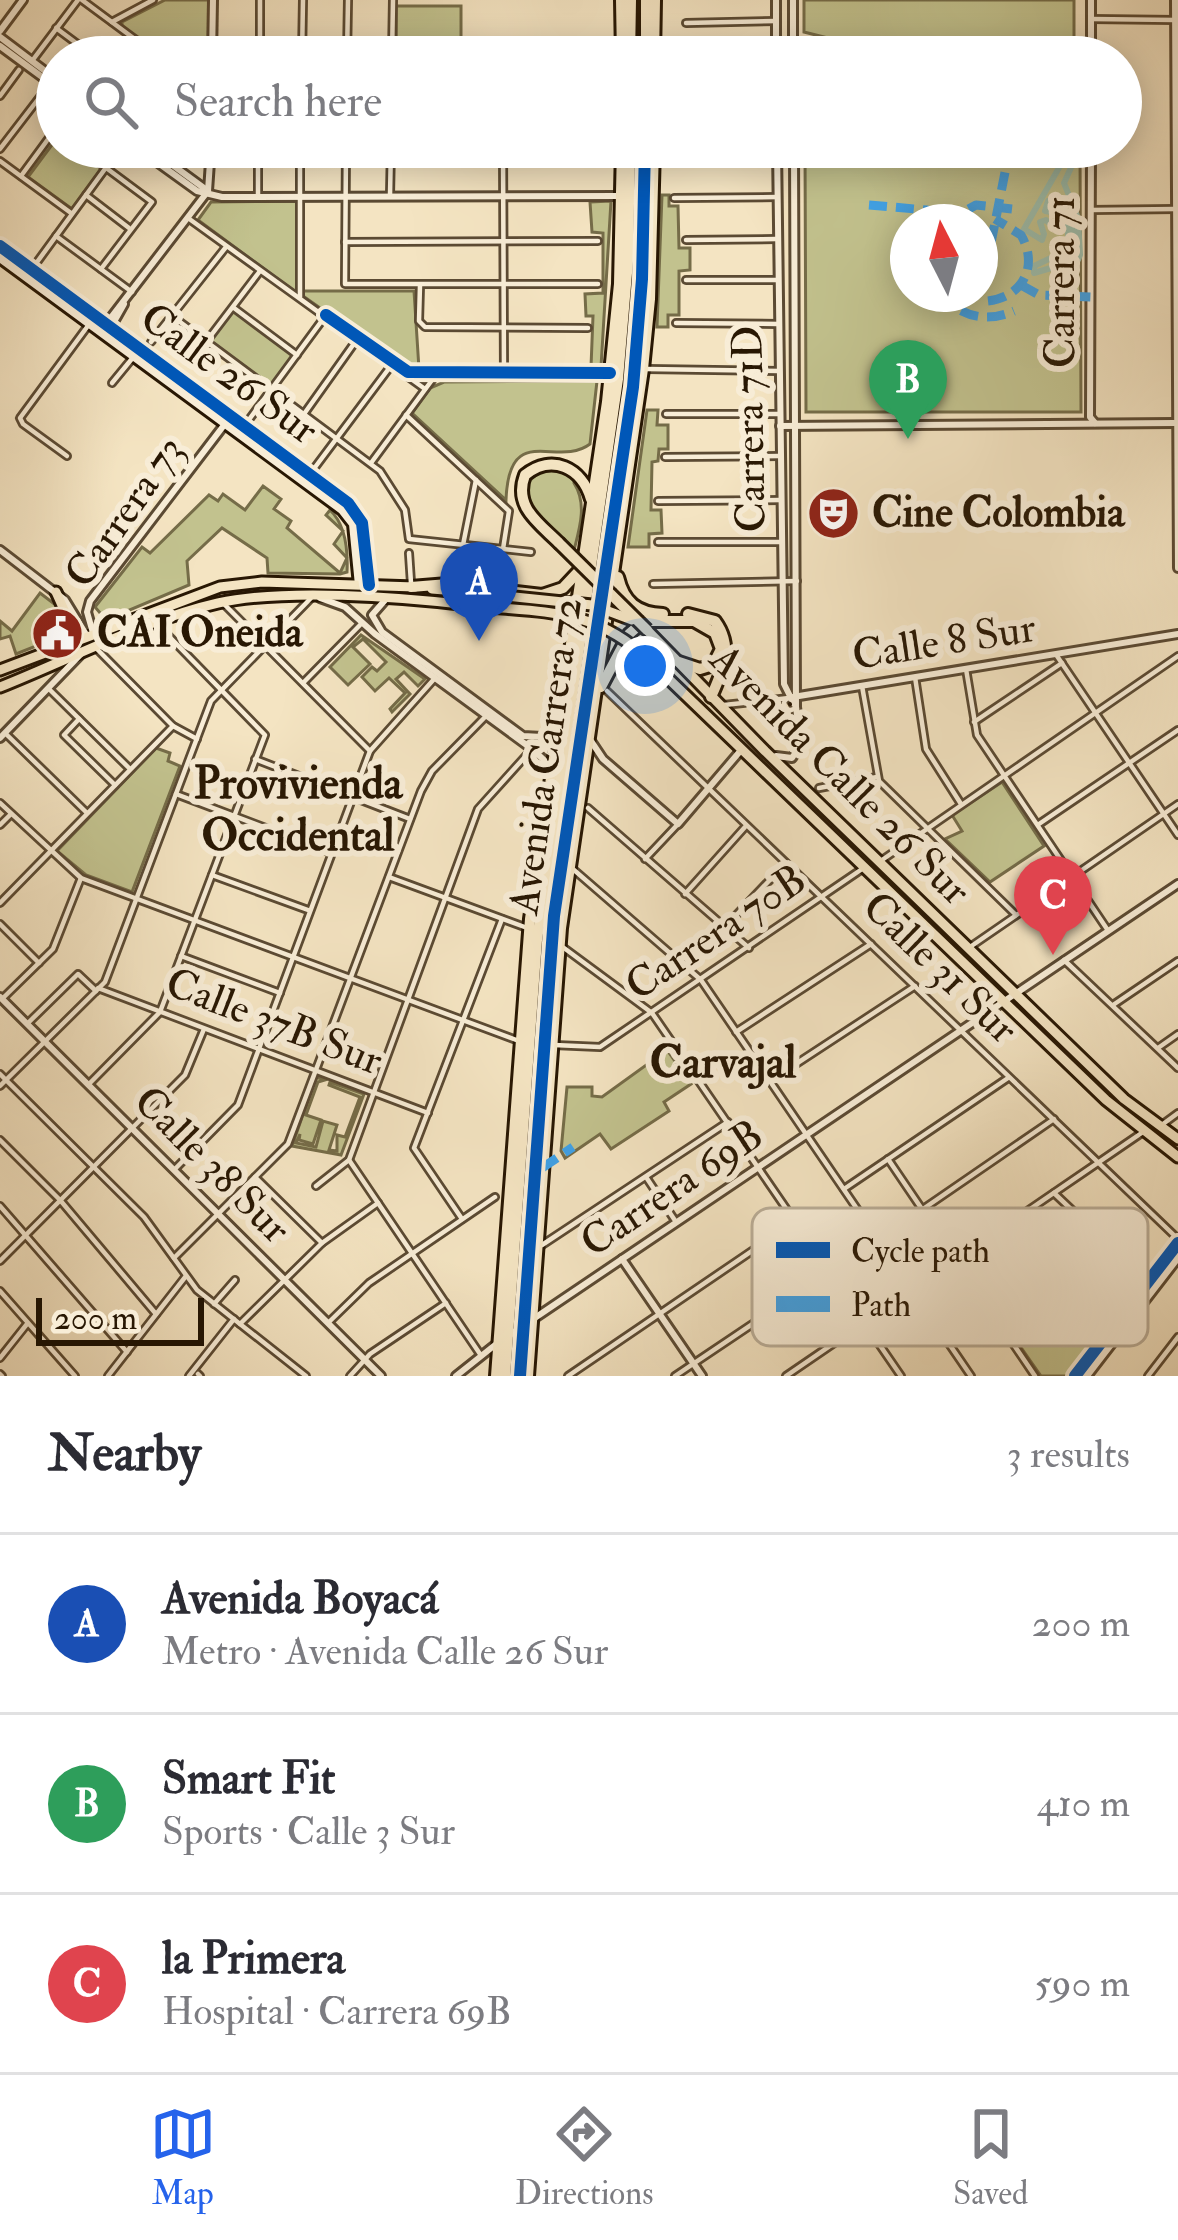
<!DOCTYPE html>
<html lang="en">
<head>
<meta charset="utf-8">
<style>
  :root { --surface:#fff; --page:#f7f7f7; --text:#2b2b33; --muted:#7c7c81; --line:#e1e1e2; --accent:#2563eb }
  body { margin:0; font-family:"IM FELL Double Pica",serif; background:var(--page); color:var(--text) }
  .compass { position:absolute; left:890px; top:204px; width:108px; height:108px; border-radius:50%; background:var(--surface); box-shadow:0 6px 30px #0003; rotate:354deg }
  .scale { position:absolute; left:36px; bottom:30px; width:168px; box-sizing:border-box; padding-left:12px; border:6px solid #281703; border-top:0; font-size:33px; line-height:42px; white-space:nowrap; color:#281703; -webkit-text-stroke:9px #f8edd7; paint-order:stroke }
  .you { position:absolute; left:645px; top:666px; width:42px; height:42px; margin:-30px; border:9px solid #fff; border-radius:50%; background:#1a73e8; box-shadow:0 0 0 18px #1a73e833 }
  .badge { display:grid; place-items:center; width:78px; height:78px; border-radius:50%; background:var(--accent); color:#fff; font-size:39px; font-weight:700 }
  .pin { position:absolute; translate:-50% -99px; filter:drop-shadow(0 3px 6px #0008) }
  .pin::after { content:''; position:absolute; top:63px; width:42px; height:36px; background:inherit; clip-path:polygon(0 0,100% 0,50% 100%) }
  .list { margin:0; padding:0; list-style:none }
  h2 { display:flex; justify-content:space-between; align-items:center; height:156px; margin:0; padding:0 48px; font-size:51px }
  h2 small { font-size:39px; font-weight:400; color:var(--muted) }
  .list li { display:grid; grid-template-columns:78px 1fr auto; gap:36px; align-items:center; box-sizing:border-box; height:180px; padding:0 48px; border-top:3px solid var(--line) }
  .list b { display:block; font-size:45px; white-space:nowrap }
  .list p { margin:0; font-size:39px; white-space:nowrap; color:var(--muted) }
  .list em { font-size:39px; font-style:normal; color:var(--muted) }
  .icon { flex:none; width:66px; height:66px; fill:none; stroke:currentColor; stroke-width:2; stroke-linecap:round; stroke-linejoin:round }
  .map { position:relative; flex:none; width:1178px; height:1376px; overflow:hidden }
  .search { position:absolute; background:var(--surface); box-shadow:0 6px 30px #0003; left:36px; right:36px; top:36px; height:132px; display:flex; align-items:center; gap:30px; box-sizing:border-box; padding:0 42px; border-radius:66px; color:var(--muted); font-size:45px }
  .sheet { height:696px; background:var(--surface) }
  nav { display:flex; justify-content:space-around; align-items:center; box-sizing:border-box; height:168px; border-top:3px solid var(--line); background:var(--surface); font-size:33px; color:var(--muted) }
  nav a { display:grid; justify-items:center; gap:6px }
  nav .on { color:var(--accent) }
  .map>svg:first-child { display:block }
  .green { fill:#c2c28e; stroke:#756c48; stroke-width:3; fill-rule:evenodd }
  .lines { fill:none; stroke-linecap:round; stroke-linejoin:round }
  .canal { stroke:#9cbfae; stroke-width:6 }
  .minor-casing { stroke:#5b4a33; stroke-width:10 }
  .tertiary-casing { stroke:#5b4a33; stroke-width:12 }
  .secondary-casing { stroke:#281703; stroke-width:14 }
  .primary-casing { stroke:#281703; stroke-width:15 }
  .trunk-casing { stroke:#281703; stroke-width:16 }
  .minor { stroke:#f8edd7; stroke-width:4.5 }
  .tertiary { stroke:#f8edd7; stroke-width:6 }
  .secondary { stroke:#f8edd7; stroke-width:8 }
  .primary { stroke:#f4e4c2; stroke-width:9 }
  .trunk { stroke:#f4e4c2; stroke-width:10 }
  .primary-bridge-casing { stroke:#281703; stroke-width:15; stroke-linecap:butt }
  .trunk-bridge-casing { stroke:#281703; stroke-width:16; stroke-linecap:butt }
  .primary-bridge { stroke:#f4e4c2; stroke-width:9 }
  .trunk-bridge { stroke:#f4e4c2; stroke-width:10 }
  .quiet { stroke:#3ea2e9; stroke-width:9; stroke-dasharray:18 9; stroke-linecap:butt }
  .cycleway-casing { stroke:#f8edd7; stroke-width:20 }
  .cycleway { stroke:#0057b8; stroke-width:12 }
  .labels { text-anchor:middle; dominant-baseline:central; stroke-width:12; stroke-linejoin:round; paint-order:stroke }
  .street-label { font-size:42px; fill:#281703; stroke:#f8edd7 }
  .poi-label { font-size:42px; font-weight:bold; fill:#281703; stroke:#f8edd7; text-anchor:start }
  .neighbourhood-label { font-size:45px; font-weight:bold; fill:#281703; stroke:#f8edd7 }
  .key { fill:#f8edd7; stroke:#baad97; stroke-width:3 }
  .key-label { font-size:33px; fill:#281703 }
</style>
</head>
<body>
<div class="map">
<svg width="1178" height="1376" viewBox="0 0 1178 1376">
  <rect width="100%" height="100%" fill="#f4e4c2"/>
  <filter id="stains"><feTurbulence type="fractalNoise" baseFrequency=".00167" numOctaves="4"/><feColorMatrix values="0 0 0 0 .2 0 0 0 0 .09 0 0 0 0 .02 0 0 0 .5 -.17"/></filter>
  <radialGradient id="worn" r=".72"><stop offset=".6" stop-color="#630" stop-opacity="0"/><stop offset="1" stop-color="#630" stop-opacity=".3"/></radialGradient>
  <g class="green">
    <polygon points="165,0 210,0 210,57 161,57 122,26 122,22"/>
    <polygon points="804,0 1074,0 1074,37 1065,57 850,57 862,52 864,47 804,32"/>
    <polygon points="396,6 461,6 461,40 472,41 472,57 396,57"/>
    <polygon points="57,138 57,147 72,147 102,168 72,209 28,177"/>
    <path d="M805,147h275l1,265h-275zM908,222h72v72h-72z"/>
    <polygon points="662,195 669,195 669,206 678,206 679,248 690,248 690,270 679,271 679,315 668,315 668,327 657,327"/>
    <polygon points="298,201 298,294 198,220 211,202"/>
    <polygon points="611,201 601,367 591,367 593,316 586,316 585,294 603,293 603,233 592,232 590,202"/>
    <polygon points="303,291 414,291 419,369 401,365 303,296"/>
    <polygon points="232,310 294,356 271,386 209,340"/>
    <path d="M597,381l-7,63c-33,25 -81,-24 -84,56l-94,-87 18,-25 14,-6z"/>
    <polygon points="647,410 658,410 657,425 668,425 668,449 659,449 658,461 652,462 651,510 661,510 662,533 649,534 649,547 628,547"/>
    <path d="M552,467l24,8 -2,8c14,22 5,47 -1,71 -26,-28 -81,-65 -21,-87z"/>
    <path d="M263,486l18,13 -7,10 17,12 -4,7 53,45 7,-15 -13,-14 9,-13 -17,-16 4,-5c16,15 18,41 17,62l-7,2 -72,-1 -1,-15 -45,-30 -35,33 2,24 -83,35 -11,-13 47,-60 8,6 59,-58 9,6 5,-7 22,16z"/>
    <polygon points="40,593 61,609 64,635 16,654 10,636 0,639 0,621 12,631"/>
    <polygon points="361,635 425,679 418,686 404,672 396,679 410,694 392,712 390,709 405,693 389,678 375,691 362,677 372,667 377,671 386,662 363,639 353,647 370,664 348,685 330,667"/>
    <polygon points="156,748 170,753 168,761 180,766 132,892 86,875 57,851"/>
    <polygon points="1002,782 1044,846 990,882 945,839 962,831 952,815"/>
    <polygon points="667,1050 691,1084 664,1102 669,1111 611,1149 600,1134 565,1158 561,1151 567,1087 592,1087 592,1096 602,1097"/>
    <polygon points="316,1077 325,1080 318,1082 306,1115 321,1120 313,1144 299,1140 300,1134 296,1143 316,1147 323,1121 337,1125 329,1150 337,1151 337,1135 345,1137 360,1097 329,1085 330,1082 364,1094 341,1155 292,1146"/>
    <polygon points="1098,1240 1142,1282 1068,1376 1041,1376 996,1312"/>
  </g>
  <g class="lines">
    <path class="canal" d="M1052,226l-6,-6 -6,2 4,12 -2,6 -18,-11 40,-70 7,-3 3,5 -10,22 14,35 2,37 -2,5 -44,13v-7l42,-20c-3,-20 -5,-38 -28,-45l-3,10 12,2 11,10v22l-6,1 -4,-5"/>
    <defs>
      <g id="minor">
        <polyline points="82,0 159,57"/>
        <polyline points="1091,19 1175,20"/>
        <polyline points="112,22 153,0"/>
        <polyline points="686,23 776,21"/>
        <polyline points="56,28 95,57"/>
        <polyline points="260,57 260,0"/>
        <polyline points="302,57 303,0"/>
        <polyline points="347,57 348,0"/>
        <polyline points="392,57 393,0"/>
        <polyline points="32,61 78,0"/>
        <polyline points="0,96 19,70"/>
        <polyline points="78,147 152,202 101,269"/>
        <polyline points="346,147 345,284 598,284"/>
        <polyline points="503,147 504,373"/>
        <polyline points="0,149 46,89"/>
        <polyline points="391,151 598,152"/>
        <polyline points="654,152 777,151"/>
        <polyline points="0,161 71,213"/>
        <polyline points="21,176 57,127"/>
        <polyline points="86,195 129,228"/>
        <polyline points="390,195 391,147"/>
        <polyline points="258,197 258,147"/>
        <polyline points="674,198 777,197"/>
        <polyline points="1091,210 1175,209"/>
        <polyline points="188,218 425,389"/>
        <polyline points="56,236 132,292"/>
        <polyline points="686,240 776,239"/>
        <polyline points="345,242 598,241"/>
        <polyline points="32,269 121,147"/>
        <polyline points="686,280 778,280"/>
        <polyline points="420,285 419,321 425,327 588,328"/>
        <polyline points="300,297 300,147"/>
        <polyline points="234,308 297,355"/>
        <polyline points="172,316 380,471 405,510 409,539 531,552"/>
        <polyline points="676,323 778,324"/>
        <polyline points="151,342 226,247"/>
        <polyline points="206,342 260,271"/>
        <polyline points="647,369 779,371"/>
        <polyline points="408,372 607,373"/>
        <polyline points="112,383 135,355"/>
        <polyline points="304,414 358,338"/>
        <polyline points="666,414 780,414"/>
        <polyline points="406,415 509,511 503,549"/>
        <polyline points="248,421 326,315"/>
        <polyline points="67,456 23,424 20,418 90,323"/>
        <polyline points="665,457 779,456"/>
        <polyline points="371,463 435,376"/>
        <polyline points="310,474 393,363"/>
        <polyline points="658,501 781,500"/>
        <polyline points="658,542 782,542"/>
        <polyline points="463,545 476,480"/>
        <polyline points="409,553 411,583"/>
        <polyline points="653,584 797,581"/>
        <polyline points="222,602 370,751"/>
        <polyline points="96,648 173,726 197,739"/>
        <polyline points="1057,656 1178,835"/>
        <polyline points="966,669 977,735 1107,929"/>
        <polyline points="915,677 926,749 961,804"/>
        <polyline points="303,683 362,623"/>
        <polyline points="862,686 879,781 1016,915"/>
        <polyline points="48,688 130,769"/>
        <polyline points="607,691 1178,1239"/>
        <polyline points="724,705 789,698"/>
        <polyline points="79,719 64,735 115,785"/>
        <polyline points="974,722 1062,663"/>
        <polyline points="5,733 87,813"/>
        <polyline points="255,759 410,819"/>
        <polyline points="819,788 877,777"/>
        <polyline points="176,794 332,853"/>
        <polyline points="0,803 81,878 519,1041"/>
        <polyline points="588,808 749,948"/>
        <polyline points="1039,824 1178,730"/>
        <polyline points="0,825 11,814"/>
        <polyline points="645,859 678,824"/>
        <polyline points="882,860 1178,656"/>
        <polyline points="574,870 701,980 971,1376"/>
        <polyline points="212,875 308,910"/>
        <polyline points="389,877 530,929"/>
        <polyline points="685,894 745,827"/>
        <polyline points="0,903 173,726"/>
        <polyline points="0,924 39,963"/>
        <polyline points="724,928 786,863"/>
        <polyline points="970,947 1178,804"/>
        <polyline points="564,948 652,1013 901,1376"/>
        <polyline points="181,956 280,993"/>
        <polyline points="1064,960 1178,1068"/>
        <polyline points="98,988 428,1113"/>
        <polyline points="2,999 53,949 81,878"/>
        <polyline points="1113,1005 1178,961"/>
        <polyline points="27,1024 78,974 96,991"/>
        <polyline points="736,1032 871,944"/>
        <polyline points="554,1045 600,1047 865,867"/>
        <polyline points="1158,1048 1178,1034"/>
        <polyline points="0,1074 144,1217 197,1290 306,1376"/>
        <polyline points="770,1081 915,986"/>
        <polyline points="89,1084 160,1012 265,735 157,624"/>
        <polyline points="0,1086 105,982 211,701 311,598"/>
        <polyline points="1163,1124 1178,1113"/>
        <polyline points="0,1140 60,1200 156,1314"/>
        <polyline points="888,1159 1035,1376"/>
        <polyline points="349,1160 480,1354"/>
        <polyline points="174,1170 238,1105 370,751 435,678"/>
        <polyline points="255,1177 322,1243"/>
        <polyline points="646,1177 676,1222"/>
        <polyline points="316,1186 349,1160 478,809 532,749"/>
        <polyline points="844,1189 1008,1078"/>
        <polyline points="1054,1193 1150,1284"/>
        <polyline points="0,1206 127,1352"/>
        <polyline points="923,1209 1054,1119"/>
        <polyline points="462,1219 414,1148 502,919"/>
        <polyline points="542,1245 728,1122"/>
        <polyline points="174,1258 288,1144 421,791 432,771 486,716"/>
        <polyline points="0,1261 185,1075 204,1029"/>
        <polyline points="0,1291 75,1376"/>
        <polyline points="214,1304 235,1280"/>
        <polyline points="991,1311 1099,1235"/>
        <polyline points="328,1323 369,1283 495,1197"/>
        <polyline points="240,1324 322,1243 378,1203"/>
        <polyline points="0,1358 27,1324"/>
        <polyline points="0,1374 2,1376"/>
        <polyline points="198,1374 200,1376"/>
        <polyline points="108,1376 186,1276"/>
        <polyline points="189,1376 234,1319"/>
        <polyline points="350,1376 370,1354 446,1303"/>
        <polyline points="568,1376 796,1221"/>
        <polyline points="675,1376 830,1272"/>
        <polyline points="786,1376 1143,1132"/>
        <polyline points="1148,1376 1178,1337"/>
      </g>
      <g id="tertiary">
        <polyline points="776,0 776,57"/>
        <polyline points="793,0 793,57"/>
        <polyline points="1091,0 1091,57"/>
        <polyline points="1175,0 1178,568"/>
        <polyline points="0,31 23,0"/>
        <polyline points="0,37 57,80"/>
        <polyline points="0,46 57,88"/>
        <polyline points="212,57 213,0"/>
        <polyline points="136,147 197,191 222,197 621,196"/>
        <polyline points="148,147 208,191"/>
        <polyline points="777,147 784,684 794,704"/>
        <polyline points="1091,147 1090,417 1095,423"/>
        <polyline points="106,324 208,191 211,147"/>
        <polyline points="111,327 124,304"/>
        <polyline points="780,426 1174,423"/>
        <polyline points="0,550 65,600 87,636"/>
        <polyline points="320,598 345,607 375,634 532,749 544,760 549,772"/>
        <polyline points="386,599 372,615 382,632 523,736 542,737 555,725"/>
        <polyline points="93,633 87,612 90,601 231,416"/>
        <polyline points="793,697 1178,634"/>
        <polyline points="0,738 81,654"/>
        <polyline points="591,741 603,759 678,824 742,749"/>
        <polyline points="776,756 792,758 801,744 796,707 794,147"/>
        <polyline points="0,997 381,1376"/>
        <polyline points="622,1259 702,1376"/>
        <polyline points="511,1334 1178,884"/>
        <polyline points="456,1376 495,1345"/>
        <polyline points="1075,1376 1178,1243"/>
        <polyline points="1087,1376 1178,1258"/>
      </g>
      <g id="secondary">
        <polyline points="0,246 348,503 362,523 369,585"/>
        <polyline points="0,258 342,510 353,524 359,585"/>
      </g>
      <g id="primary">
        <polyline points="432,589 468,592"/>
        <polyline points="56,592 69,621 67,643"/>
        <polyline points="647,630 765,751 1124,1099 1178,1139"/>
        <polyline points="649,660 1106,1100 1178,1157"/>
        <polyline points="0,670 220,587 262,582 415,587"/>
        <path d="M0,687c68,-27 147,-68 218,-84 67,-15 181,-6 251,2"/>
      </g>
      <g id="trunk">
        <polyline points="621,0 622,57"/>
        <polyline points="630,57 631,0"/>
        <polyline points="646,57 646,0"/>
        <polyline points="654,57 655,0"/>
        <path d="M559,543c-20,-20 -46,-36 -34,-68 27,-22 57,-7 66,24"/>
        <path d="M618,577c6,25 19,36 45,37"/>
        <polyline points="411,587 448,584 542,595 563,588 579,571"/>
        <path d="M688,614l27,7c19,26 8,49 -4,76"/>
        <polyline points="601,687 629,634 644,621 694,621 715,633 721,649 713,665 700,669 679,662"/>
        <polyline points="496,1376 530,919 607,402 619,284 622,147"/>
        <polyline points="505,1376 537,940 618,379 628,261 630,147"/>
        <polyline points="520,1376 554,916 633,387 642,279 645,147"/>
        <polyline points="528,1376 561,928 643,369 650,299 654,147"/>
      </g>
    </defs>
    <use href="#minor" class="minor-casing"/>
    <use href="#tertiary" class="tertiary-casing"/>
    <use href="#secondary" class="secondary-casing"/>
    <use href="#primary" class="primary-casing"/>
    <use href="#trunk" class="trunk-casing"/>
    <use href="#minor" class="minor"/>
    <use href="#tertiary" class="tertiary"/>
    <use href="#secondary" class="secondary"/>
    <use href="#primary" class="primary"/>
    <use href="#trunk" class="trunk"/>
    <defs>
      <g id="primary-bridge">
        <polyline points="468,592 592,605 632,620"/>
        <path d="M469,605c72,8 124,1 180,55"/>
      </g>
      <polyline id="trunk-bridge" points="559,543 647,630"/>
    </defs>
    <use href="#primary-bridge" class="primary-bridge-casing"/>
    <use href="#trunk-bridge" class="trunk-bridge-casing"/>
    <use href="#primary-bridge" class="primary-bridge"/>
    <use href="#trunk-bridge" class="trunk-bridge"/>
    <g class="quiet">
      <polyline points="46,89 50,83"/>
      <polyline points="869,205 927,210 946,220"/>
      <polyline points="945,222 976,205 1012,209"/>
      <polyline points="991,243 1010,147"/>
      <polyline points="1021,285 1039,295 1092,297"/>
      <path d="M940,294c21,23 46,29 74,17"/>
      <path d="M988,301c35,-4 51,-35 33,-66l-26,-16"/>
      <polyline points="542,1168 573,1147"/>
    </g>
    <defs>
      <g id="cycleway">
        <polyline points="0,246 348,503 362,523 369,585"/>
        <polyline points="326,315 408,372 610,373"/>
        <polyline points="520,1376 554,916 633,387 642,279 645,147"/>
        <polyline points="1075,1376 1178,1243"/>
      </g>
    </defs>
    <use href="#cycleway" class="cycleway-casing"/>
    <use href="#cycleway" class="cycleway"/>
  </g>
  <defs>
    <symbol id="theatre-disc" viewBox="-11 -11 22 22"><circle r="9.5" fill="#8f2418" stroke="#f8edd7"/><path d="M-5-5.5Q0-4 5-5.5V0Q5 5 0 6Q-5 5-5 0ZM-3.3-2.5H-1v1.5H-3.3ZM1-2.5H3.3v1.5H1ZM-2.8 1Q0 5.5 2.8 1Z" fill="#fff"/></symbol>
    <symbol id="civic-disc" viewBox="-11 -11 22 22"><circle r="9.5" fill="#8f2418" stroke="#f8edd7"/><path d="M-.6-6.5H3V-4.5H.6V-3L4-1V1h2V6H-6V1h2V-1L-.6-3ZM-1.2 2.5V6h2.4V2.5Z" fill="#fff"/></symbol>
  </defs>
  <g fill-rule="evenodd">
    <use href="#theatre-disc" x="804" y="484" width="59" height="59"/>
    <use href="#civic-disc" x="28" y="604" width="59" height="59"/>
  </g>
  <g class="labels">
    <g class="street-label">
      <text transform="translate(1061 282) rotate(-90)">Carrera 71</text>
      <text transform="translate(229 374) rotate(36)">Calle 26 Sur</text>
      <text transform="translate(750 429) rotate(-91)">Carrera 71D</text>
      <text transform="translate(125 512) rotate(-55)">Carrera 73</text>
      <text transform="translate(944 642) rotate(-9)">Calle 8 Sur</text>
      <text transform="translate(546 756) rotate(-82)">Avenida Carrera 72</text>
      <text transform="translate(840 775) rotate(45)">Avenida Calle 26 Sur</text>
      <text transform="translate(716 933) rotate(-34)">Carrera 70B</text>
      <text transform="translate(940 968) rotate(44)">Calle 31 Sur</text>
      <text transform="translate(274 1022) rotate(21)">Calle 37B Sur</text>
      <text transform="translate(212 1165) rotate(45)">Calle 38 Sur</text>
      <text transform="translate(672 1189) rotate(-34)">Carrera 69B</text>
    </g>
    <g class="poi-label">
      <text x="872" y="513">Cine Colombia</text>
      <text x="97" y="633">CAI Oneida</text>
    </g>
    <g class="neighbourhood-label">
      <text x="298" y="784">Provivienda<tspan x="298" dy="52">Occidental</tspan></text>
      <text x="723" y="1063">Carvajal</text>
    </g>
  </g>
  <rect x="752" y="1208" width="396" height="138" rx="18" class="key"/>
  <rect x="776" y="1242" width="54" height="16" fill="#0057b8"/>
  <rect x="776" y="1296" width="54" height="16" fill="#3ea2e9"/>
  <g class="key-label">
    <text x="851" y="1262">Cycle path</text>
    <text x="851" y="1316">Path</text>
  </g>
  <rect width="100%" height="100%" filter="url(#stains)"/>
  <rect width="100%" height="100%" fill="url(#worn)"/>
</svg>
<svg class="compass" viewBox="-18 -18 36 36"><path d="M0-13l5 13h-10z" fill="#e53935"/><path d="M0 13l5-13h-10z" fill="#7c7c81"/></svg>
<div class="scale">200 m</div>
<div class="you"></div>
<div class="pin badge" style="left:479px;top:641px;background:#1a4fb4">A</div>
<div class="pin badge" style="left:908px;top:439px;background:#2e9e5b">B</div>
<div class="pin badge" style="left:1053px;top:955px;background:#e0444e">C</div>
<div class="search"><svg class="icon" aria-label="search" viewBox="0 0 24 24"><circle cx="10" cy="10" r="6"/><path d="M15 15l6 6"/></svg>Search here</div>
</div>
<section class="sheet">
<h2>Nearby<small>3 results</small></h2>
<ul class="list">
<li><span class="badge" style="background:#1a4fb4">A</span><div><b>Avenida Boyacá</b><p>Metro · Avenida Calle 26 Sur</p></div><em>200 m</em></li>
<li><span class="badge" style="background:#2e9e5b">B</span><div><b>Smart Fit</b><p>Sports · Calle 3 Sur</p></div><em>410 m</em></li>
<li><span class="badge" style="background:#e0444e">C</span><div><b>la Primera</b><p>Hospital · Carrera 69B</p></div><em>590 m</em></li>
</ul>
</section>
<nav>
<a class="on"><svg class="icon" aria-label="map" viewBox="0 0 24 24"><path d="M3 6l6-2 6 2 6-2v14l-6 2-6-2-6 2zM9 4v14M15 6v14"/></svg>Map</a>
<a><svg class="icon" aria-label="directions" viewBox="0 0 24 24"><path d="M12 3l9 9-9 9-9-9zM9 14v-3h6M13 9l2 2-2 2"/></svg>Directions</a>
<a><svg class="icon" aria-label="saved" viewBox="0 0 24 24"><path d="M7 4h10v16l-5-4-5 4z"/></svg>Saved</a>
</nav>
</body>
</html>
